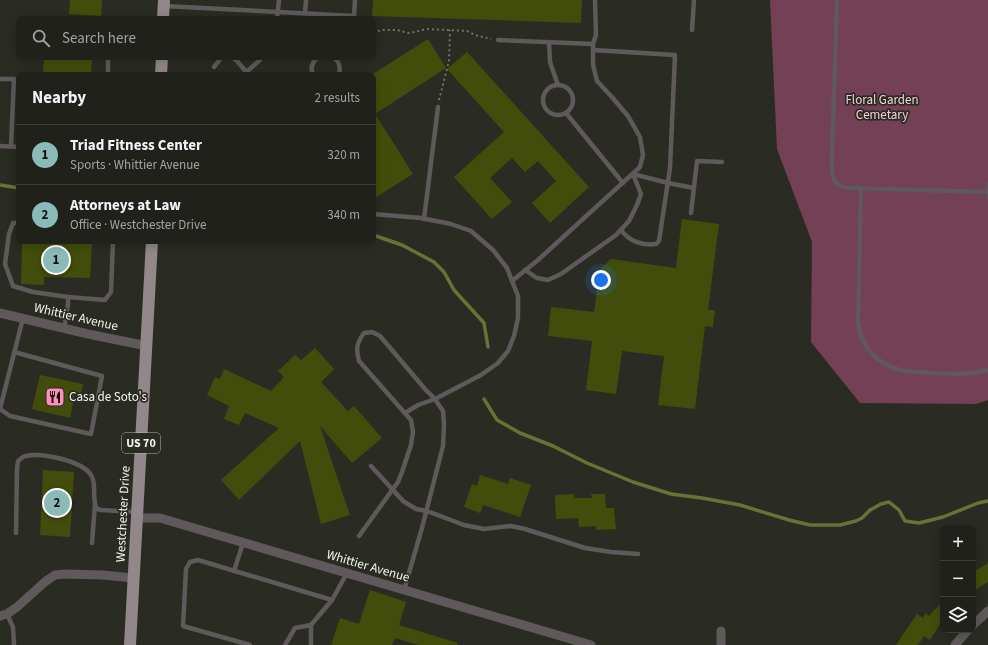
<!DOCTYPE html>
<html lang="en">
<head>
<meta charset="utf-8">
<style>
  :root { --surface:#20211a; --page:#282923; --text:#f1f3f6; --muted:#a2a3a2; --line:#3d3e39; --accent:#8bbbb9 }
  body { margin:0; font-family:"Source Sans 3",sans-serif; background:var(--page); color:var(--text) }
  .controls { position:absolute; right:12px; bottom:12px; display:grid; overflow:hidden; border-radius:8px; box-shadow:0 2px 10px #0003 }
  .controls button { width:36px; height:36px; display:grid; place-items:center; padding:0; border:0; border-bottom:1px solid var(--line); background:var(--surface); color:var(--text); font:20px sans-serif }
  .you { position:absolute; left:601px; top:280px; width:14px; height:14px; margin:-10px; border:3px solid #fff; border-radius:50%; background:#1a73e8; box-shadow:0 0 0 6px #1a73e833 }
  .badge { display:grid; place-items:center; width:26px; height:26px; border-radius:50%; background:var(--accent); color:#111; font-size:13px; font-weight:700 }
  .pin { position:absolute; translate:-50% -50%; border:2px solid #fff; box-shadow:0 1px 4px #0006 }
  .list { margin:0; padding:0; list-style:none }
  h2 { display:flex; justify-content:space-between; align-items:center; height:52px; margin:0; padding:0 16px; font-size:17px }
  h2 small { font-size:13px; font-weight:400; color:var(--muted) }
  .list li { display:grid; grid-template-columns:26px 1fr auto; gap:12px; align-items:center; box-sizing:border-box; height:60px; padding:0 16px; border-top:1px solid var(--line) }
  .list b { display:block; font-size:15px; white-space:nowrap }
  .list p { margin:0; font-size:13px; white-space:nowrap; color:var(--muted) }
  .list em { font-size:13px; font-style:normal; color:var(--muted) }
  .icon { flex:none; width:22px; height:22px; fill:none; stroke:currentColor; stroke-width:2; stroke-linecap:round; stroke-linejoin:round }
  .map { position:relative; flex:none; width:988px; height:645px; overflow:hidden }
  .search { position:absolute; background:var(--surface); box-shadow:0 2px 10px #0003; left:16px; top:16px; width:360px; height:44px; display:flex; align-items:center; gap:10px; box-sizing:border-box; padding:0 14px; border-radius:8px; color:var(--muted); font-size:15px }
  .panel { position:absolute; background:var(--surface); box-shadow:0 2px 10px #0003; left:16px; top:72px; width:360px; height:172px; border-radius:8px }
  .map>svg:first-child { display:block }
  .green { fill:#744055 }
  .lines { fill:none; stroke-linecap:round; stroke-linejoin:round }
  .stream { stroke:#677335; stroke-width:3.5 }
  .building { fill:#434d0b }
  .path { stroke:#71736c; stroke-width:2; stroke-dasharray:2 3; stroke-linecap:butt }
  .service { stroke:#5f595b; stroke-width:4.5 }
  .minor { stroke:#5f595b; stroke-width:9 }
  .primary { stroke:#92878b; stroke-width:12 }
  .labels { text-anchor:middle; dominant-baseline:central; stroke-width:3.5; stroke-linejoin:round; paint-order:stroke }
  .shield { fill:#2a2c23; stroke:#b6b8b1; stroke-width:1 }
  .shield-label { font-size:12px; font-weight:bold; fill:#f2f4ee }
  .park-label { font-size:13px; fill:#f4cddb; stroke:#2a2c23 }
  .street-label { font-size:13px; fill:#f2f4ee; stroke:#2a2c23 }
  .poi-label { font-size:13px; fill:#f2f4ee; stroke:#2a2c23; text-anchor:start }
</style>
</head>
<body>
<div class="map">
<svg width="988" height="645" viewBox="0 0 988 645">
  <rect width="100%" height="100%" fill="#2a2c23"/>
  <polygon class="green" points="770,0 988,0 988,400 976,404 860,403 811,342 812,242 777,149"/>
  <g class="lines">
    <g class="stream">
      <polyline points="0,185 19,188"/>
      <polyline points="373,235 402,245 434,262 444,272 454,290 484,323 488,347"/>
      <polyline points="484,399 497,420 520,433 553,446 587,463 633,482 671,494 702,498 740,505 789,520 810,525 840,525 856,521 862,518 870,510 881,504 889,502 899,510 905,521 919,523 943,517 978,503 988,501"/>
    </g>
  </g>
  <g class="building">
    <polygon points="70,0 102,0 101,16 69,14"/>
    <polygon points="373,0 582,0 581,23 372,16"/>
    <polygon points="428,39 446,68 375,114 413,174 373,199 373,74"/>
    <polygon points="467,52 589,187 550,223 532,203 556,181 538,161 525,172 512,158 490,178 512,202 492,219 454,177 504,132 447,69"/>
    <polygon points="44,57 92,57 91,75 43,75"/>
    <polygon points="682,219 719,224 708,310 715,310 713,327 705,326 695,409 658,405 664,356 622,351 616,394 586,390 592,341 548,336 551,307 594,312 600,269 611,259 676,268"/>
    <polygon points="22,241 49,241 49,242 92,243 90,278 44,277 44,285 21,284"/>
    <polygon points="315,348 334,369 321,382 348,411 354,406 382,438 352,463 320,426 350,515 321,524 300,441 239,500 221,480 279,428 245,413 239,425 224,419 229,406 207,395 215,377 220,379 224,369 271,391 284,377 278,371 295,355 301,360"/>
    <polygon points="40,375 83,384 81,394 75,393 70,418 32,409"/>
    <polygon points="43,470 74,472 70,537 40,535"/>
    <polygon points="480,475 508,484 510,478 531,485 520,517 483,505 480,513 464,507 472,484 477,486"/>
    <polygon points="574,494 574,498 592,498 591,494 605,494 606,508 614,508 616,529 597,530 595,526 579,527 578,518 556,519 555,495"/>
    <polygon points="988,563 988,582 973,591 973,572"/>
    <polygon points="370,590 406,602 399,625 458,643 457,645 419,645 395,638 392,645 331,645 340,618 359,624"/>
    <polygon points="943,601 943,619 930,640 924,636 918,645 896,645 917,614 923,618 926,613 929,616"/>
  </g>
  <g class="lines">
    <g class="path">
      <polyline points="373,32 383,30 397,30 408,33 415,32 426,29 467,31 475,35 491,39"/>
      <polyline points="439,100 449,61 450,30"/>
    </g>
    <g class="service">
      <path d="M837,0l-5,157c0,10 -2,24 9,29 3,2 8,2 10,2l137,4"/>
      <polyline points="164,6 354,16 355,0"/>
      <polyline points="305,13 306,0"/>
      <polyline points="277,19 279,0"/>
      <polyline points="692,30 694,0"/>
      <polyline points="498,40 593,44"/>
      <polyline points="549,42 550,62 558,85"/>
      <path d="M593,50l82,5 -5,113 -11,73 -3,3c-14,2 -27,-3 -35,-14"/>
      <polyline points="232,57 237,61 249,75"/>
      <path d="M333,57c6,4 8,11 6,18"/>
      <polyline points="214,67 222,57"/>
      <polyline points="108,75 108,57"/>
      <polyline points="243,75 260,60 262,57"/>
      <path d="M313,75c-3,-7 -1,-13 5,-18"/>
      <polyline points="0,79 14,79 11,146"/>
      <circle cx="558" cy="100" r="15"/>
      <polyline points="566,113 623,183"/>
      <polyline points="0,146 19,147"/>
      <polyline points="633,174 668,183 694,188"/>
      <polyline points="988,184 988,197"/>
      <path d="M861,188l-3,133c1,5 1,11 3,15 7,19 25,32 44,35 9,1 19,1 28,2 18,1 37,2 55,-3"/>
      <polyline points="691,213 697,161 722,162"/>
      <polyline points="373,214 421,218 451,224 471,231 493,250 507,268 518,296 518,318 514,336 508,351 498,363 481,375 435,399 418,405 405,413"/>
      <polyline points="424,219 438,107"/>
      <polyline points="19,223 13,223 9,234 5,264 13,286 33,292 68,297 68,304 64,329"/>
      <polyline points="525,270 537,278 548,280 561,274 616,235 629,221 637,205 641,194 633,174"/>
      <polyline points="512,281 538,260 640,167 643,155 640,137 628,116 611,96 597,81 593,65 593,44 596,35 595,0"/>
      <polyline points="68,297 105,300 111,292 113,241"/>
      <polyline points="14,352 102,376 91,434 10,416 0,409 23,318"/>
      <polyline points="371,466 403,501 416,509 427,511 464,525 484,529 511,526 525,529 585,548 611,552 638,554"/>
      <path d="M16,533l1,-65 1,-7c3,-2 5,-5 8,-5 16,-4 56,5 65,19 5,7 2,19 4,28 0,2 1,4 2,6l4,1 35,2"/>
      <path d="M359,536l39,-54 4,-10 9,-27 2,-13 -2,-12 -52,-59c-3,-12 -3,-17 5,-28l8,-1 8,4 45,53 10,10 8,12 1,13 -1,22 -21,82 -18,62"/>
      <polyline points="92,543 95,504"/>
      <polyline points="234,571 243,543"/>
      <polyline points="7,614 13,627 14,645"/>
      <polyline points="250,645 183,626 186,569 190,562 198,560 332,600"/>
      <polyline points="285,645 295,628 311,625"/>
      <polyline points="311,645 311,625 332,600 347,573"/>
    </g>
    <g class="minor">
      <polyline points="0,313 88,334 147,346"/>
      <polyline points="137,518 160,518 591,645"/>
      <polyline points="0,616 7,614 17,607 46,581 55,575 65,574 102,575 134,578"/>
      <polyline points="973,625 988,611"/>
      <polyline points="721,645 721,631"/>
      <polyline points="955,645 968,630"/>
    </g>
    <g class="primary">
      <polyline points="163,19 164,0"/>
      <polyline points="161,75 162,57"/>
      <polyline points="130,645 152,241"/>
    </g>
  </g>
  <defs>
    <symbol id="restaurant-square" viewBox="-11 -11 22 22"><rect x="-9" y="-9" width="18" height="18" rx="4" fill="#fe8ebc" stroke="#2a2c23"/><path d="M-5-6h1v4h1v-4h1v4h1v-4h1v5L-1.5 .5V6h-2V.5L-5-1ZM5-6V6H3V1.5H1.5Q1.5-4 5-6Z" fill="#111"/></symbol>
  </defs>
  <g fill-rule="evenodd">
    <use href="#restaurant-square" x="44" y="386" width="22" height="22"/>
  </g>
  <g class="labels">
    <rect class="shield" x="122" y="433" width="38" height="20" rx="3"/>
    <g class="shield-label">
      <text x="141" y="443">US 70</text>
    </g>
    <g class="park-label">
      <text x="882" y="100">Floral Garden<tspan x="882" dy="15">Cemetary</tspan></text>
    </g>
    <g class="street-label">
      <text transform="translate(76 317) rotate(13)">Whittier Avenue</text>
      <text transform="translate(123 514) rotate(-87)">Westchester Drive</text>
      <text transform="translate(368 566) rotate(16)">Whittier Avenue</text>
    </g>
    <g class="poi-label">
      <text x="69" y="397">Casa de Soto's</text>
    </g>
  </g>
</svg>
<div class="controls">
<button>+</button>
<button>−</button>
<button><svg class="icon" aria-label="layers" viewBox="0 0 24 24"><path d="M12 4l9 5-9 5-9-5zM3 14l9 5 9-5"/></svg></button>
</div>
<div class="you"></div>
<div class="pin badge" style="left:56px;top:260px">1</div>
<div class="pin badge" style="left:57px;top:503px">2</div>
<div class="search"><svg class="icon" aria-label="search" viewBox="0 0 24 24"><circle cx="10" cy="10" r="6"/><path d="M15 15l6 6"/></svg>Search here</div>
<section class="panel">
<h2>Nearby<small>2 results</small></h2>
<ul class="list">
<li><span class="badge">1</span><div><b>Triad Fitness Center</b><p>Sports · Whittier Avenue</p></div><em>320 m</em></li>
<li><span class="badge">2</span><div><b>Attorneys at Law</b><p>Office · Westchester Drive</p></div><em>340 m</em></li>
</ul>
</section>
</div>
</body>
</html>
